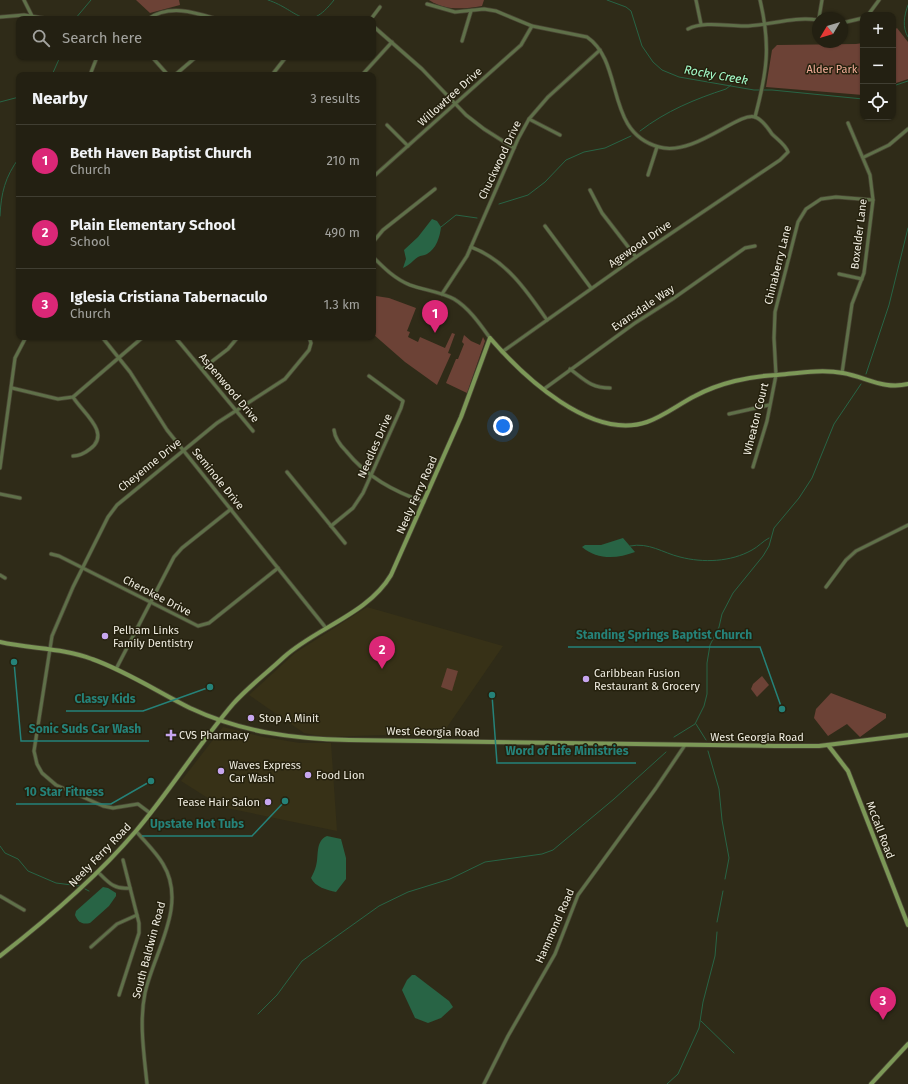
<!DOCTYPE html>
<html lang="en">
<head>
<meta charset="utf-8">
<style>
  :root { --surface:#232012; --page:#2f2d20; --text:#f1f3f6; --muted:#a3a39f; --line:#403e32; --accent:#db2777 }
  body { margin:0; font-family:"Fira Sans",sans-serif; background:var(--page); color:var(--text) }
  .controls { position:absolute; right:12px; top:12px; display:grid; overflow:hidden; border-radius:8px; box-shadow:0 1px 3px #0004 }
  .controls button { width:36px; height:36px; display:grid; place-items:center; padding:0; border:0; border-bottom:1px solid var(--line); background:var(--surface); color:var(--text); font:20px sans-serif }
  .compass { position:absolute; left:812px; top:12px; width:36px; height:36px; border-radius:50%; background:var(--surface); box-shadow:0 1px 3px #0004; rotate:232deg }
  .you { position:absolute; left:503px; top:426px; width:14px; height:14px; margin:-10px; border:3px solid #fff; border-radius:50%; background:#1a73e8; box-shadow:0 0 0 6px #1a73e833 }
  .badge { display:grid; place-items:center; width:26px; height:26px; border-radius:50%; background:var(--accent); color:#fff; font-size:13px; font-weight:700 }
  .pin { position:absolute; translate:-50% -33px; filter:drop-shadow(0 1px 2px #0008) }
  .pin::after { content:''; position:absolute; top:21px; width:14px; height:12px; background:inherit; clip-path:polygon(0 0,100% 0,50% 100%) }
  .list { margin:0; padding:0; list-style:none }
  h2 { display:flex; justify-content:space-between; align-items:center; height:52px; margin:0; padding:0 16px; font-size:17px }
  h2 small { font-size:13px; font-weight:400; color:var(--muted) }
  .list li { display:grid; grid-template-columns:26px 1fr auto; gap:12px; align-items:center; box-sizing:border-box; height:72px; padding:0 16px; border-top:1px solid var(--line) }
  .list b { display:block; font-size:15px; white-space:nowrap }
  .list p { margin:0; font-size:13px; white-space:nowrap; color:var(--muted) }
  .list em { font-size:13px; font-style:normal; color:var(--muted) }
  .icon { flex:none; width:22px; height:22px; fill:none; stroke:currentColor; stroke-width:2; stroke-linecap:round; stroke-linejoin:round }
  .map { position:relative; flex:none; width:908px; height:1084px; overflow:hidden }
  .search { position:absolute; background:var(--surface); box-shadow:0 1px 3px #0004; left:16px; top:16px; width:360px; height:44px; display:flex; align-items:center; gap:10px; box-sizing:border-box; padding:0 14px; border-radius:8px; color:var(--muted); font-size:15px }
  .panel { position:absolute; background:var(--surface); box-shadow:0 1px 3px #0004; left:16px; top:72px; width:360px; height:268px; border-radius:8px }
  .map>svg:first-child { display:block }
  .built { fill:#373117 }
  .green { fill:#6c4236 }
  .water { fill:#286445 }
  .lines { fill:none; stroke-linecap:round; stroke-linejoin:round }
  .stream { stroke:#286445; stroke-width:1 }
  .street-casing { stroke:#4a4634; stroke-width:4.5 }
  .secondary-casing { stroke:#4a4634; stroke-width:5.5 }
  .street { stroke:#5f7049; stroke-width:3 }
  .secondary { stroke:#7c9857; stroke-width:4 }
  .poi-dot { fill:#c7a6ef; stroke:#25210e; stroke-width:1.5 }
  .labels { text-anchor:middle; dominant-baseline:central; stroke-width:3; stroke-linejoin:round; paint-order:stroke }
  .park-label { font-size:11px; fill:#f4ae9a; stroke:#25210e }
  .street-label { font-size:11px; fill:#efece0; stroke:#25210e }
  .poi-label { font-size:11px; fill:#efece0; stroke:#25210e; text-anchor:start }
  .water-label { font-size:12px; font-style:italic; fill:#a2fac8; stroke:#25210e }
  .leader { fill:none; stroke:#258279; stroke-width:1.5 }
  .callout-dot { fill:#258279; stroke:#25210e; stroke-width:1.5 }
  .callout-label { font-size:12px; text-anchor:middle; font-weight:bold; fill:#258279; stroke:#25210e; stroke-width:3; stroke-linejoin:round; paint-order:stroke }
</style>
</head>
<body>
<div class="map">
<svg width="908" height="1084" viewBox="0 0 908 1084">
  <rect width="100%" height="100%" fill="#2f2b18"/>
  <g class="built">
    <polygon points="367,607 503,646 443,733 326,737 304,733 249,695 295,653"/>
    <polygon points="223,727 263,737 300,743 331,743 337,831 222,807 181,781"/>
  </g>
  <g class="green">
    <polygon points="136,0 179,0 180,5 150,13"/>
    <path d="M429,0h55l-2,6c-19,3 -36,5 -53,-6z"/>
    <polygon points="897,28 908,42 908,79 893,84 893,31"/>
    <polygon points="863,43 863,95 766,87 772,50 777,45 856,44"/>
    <polygon points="376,296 389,298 416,308 407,331 410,332 408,337 418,342 420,337 445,348 452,333 455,334 448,353 451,354 437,385 405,362 373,334 373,297"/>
    <polygon points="464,335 471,341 480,345 483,337 485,341 467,393 446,383 456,359 458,359 464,344 462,342"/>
    <polygon points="447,668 458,671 452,691 441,687"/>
    <polygon points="762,676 769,685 757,697 751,689 753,684"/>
    <polygon points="831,693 886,714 886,718 860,737 847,724 828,736 814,718 816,709"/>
  </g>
  <g class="water">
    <path d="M432,219l5,2 4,6c-1,10 -5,22 -14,27 -3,2 -6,1 -9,3 -6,4 -8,8 -15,11l3,-9 -2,-9 14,-13z"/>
    <path d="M623,538l12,14c-18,7 -38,8 -53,-5l3,-2h16z"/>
    <path d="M327,836l14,3 5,19v21l-10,13c-9,-2 -21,-5 -25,-14 2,-4 4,-8 5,-12 3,-10 -1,-25 11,-30z"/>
    <path d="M103,887l5,1 8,5v3l-7,10 -19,17c-8,2 -12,-1 -15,-8l1,-4z"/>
    <polygon points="412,975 415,975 449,1001 453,1007 441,1018 428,1023 415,1018 402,990 407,980"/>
  </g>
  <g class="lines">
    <g class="stream">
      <path d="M268,0c31,10 38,36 66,0"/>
      <polyline points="607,0 626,7 631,11 642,46 653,62 662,70 679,77 754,90 772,90 863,99"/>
      <path d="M908,5c-4,11 -6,22 0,32"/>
      <polyline points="75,19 91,0"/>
      <polyline points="52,75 60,57"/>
      <polyline points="893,86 908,81"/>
      <polyline points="0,102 19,97"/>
      <path d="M640,131c26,-20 55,-32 86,-42l5,-4"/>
      <polyline points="499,204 528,195 545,182 566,160 584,152 605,148 631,136"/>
      <path d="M0,216c1,-23 5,-39 19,-58"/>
      <polyline points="441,227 456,215 477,218"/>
      <polyline points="866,374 889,305 908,228"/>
      <path d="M630,546c19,-4 33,7 50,11 23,6 51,5 72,-7 6,-3 11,-9 17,-12"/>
      <polyline points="696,724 706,740"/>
      <polyline points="674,737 695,724 704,706 707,694 707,663 710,645 719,627 722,614 733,593 763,556 769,546 774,528 799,498 812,478 834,424 861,384"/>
      <polyline points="708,751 719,789 722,820 729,858 725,879"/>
      <polyline points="0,846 5,853 18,859 28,871 56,883 80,886"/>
      <polyline points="85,889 89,891"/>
      <polyline points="717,922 723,891"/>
      <polyline points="258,1014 277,995 302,961 379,906 408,892 450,879 485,862 542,854 553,850 614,799 666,752"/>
      <polyline points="701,1021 734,1053"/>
      <polyline points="667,1084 678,1074 699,1028 703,1002 715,956 717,932"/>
    </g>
    <defs>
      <g id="street">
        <polyline points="24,0 32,16"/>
        <polyline points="696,0 701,24"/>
        <path d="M427,4l28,8 29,-3 12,2 36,15 55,11c38,26 17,95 72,110 35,10 80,-36 96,-30 7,2 13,11 17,17 5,5 14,11 16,18l-8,8 -144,97 -134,95"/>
        <polyline points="868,15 879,0"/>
        <polyline points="0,17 24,15 49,19"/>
        <polyline points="819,18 822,0"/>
        <path d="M148,19c21,-15 46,-7 69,0"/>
        <polyline points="371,19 380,7"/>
        <polyline points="842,23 863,18"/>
        <polyline points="373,26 422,69 466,115 484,129 514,148"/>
        <path d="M688,29c16,-8 38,-3 56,-3 25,0 48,-10 74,-6"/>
        <polyline points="462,41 471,11"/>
        <polyline points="152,57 168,75"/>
        <polyline points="90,75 97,57"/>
        <polyline points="175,75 196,57"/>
        <polyline points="272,75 286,57"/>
        <polyline points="362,75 392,42"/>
        <path d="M755,117c12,-45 16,-71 5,-117"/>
        <polyline points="529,119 560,135"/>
        <polyline points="387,125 408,146"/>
        <polyline points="864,157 889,145 908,129"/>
        <polyline points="648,175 657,147"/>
        <polyline points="373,177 521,45 532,26"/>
        <polyline points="590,190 602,213 636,257"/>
        <polyline points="545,226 591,288"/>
        <polyline points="373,242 383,230 435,189"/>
        <path d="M471,247c35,13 56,44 76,73"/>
        <path d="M373,257c11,11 22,22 37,28 14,5 31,7 44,14 15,9 26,25 36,39"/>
        <polyline points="839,274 862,279"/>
        <polyline points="442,294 467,256 518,139 529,119 548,97 600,50"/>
        <polyline points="102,337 130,372 167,430 326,628"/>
        <polyline points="175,337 253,431"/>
        <polyline points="202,369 228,349 238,337"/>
        <path d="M570,369c15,11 21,19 40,19"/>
        <polyline points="842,373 852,304 864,273 873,200 870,175 848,123"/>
        <polyline points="12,388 58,399 73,397 143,337"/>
        <polyline points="544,389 635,323 674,298 745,248 755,246"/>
        <path d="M73,397c9,15 39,36 17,52 -5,4 -10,7 -17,7"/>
        <polyline points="729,414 769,405"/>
        <path d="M334,430c1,9 6,15 12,21 21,26 47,40 78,51"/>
        <polyline points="753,467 767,421 776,375 774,338 775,312 798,222 806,209 821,199 836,197 873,200"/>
        <polyline points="0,468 15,358 26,337"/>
        <polyline points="287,472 345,543"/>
        <polyline points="0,494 20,498"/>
        <polyline points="331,526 353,508 363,493 401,408 403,401 369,376"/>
        <polyline points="51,554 59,556 198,626 209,623 278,568"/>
        <polyline points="0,575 5,578"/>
        <polyline points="826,587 846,560 856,551 908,525"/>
        <polyline points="116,669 174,557 182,548 231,509"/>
        <polyline points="150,813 138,804 113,808 103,806 56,785 42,773 37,764 34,751 52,636 73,587 108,517 117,505 217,423 285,379 309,350 311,343 309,337"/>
        <path d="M136,831c9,11 20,21 27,33 25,41 -9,88 -18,129 -6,29 -1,61 2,91"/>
        <path d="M98,872c10,10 16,18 32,16"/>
        <polyline points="0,896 24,910"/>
        <polyline points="91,947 117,924 137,915"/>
        <polyline points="119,995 139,933 139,923 123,860"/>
        <polyline points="484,1084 508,1036 555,954 578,895 656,788 685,745"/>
      </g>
      <g id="secondary">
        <path d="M0,642c31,7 63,6 92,17 34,12 66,33 98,49 51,24 103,31 159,32l426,6h44l89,-11"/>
        <polyline points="828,745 848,771 908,925"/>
        <path d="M0,956c49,-38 96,-78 136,-125 34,-40 62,-86 97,-127 15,-17 34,-31 51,-47 32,-29 84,-43 107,-82l70,-158 29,-79c33,38 101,103 157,84 17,-6 32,-18 48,-26 24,-13 55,-20 82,-21 21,-2 45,-6 66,-2 23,4 41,17 65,11"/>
        <polyline points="871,1084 908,1044"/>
      </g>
    </defs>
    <use href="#street" class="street-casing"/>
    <use href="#secondary" class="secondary-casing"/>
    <use href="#street" class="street"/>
    <use href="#secondary" class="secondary"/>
  </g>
  <g class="poi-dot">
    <circle cx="105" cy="636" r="4"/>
    <circle cx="586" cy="679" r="4"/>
    <circle cx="251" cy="718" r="4"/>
    <path d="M169 729h4v4h4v4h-4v4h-4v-4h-4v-4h4z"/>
    <circle cx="221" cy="771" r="4"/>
    <circle cx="308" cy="775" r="4"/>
    <circle cx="268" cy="802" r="4"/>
  </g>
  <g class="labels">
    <g class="park-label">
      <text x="832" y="69">Alder Park</text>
    </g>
    <g class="street-label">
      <text transform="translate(450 97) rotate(-42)">Willowtree Drive</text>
      <text transform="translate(500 160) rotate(-65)">Chuckwood Drive</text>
      <text transform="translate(859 234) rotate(-83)">Boxelder Lane</text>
      <text transform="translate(640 244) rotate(-35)">Agewood Drive</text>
      <text transform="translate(778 265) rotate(-76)">Chinaberry Lane</text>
      <text transform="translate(643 308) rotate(-34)">Evansdale Way</text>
      <text transform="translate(229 388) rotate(50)">Aspenwood Drive</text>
      <text transform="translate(756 419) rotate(-76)">Wheaton Court</text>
      <text transform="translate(375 446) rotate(-66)">Needles Drive</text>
      <text transform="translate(150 465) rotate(-39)">Cheyenne Drive</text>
      <text transform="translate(218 479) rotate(51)">Seminole Drive</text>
      <text transform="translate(417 495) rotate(-66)">Neely Ferry Road</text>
      <text transform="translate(157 596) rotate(27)">Cherokee Drive</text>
      <text transform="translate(433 732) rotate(1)">West Georgia Road</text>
      <text x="757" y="737">West Georgia Road</text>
      <text transform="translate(880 830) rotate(69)">McCall Road</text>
      <text transform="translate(100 855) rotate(-46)">Neely Ferry Road</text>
      <text transform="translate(555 926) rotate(-66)">Hammond Road</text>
      <text transform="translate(149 950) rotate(-75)">South Baldwin Road</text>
    </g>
    <g class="poi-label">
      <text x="113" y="630">Pelham Links<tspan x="113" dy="13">Family Dentistry</tspan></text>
      <text x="594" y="673">Caribbean Fusion<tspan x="594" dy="13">Restaurant &amp; Grocery</tspan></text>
      <text x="259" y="718">Stop A Minit</text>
      <text x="179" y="735">CVS Pharmacy</text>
      <text x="229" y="765">Waves Express<tspan x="229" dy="13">Car Wash</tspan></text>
      <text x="316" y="775">Food Lion</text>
      <text x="260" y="802" text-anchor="end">Tease Hair Salon</text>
    </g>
    <g class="water-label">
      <text transform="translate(716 75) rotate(10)">Rocky Creek</text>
    </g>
  </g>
  <path class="leader" d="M782 709L760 647H568M210 687L143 711H66M14 662L21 741H149M492 695L497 763H636M151 781L111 804H16M285 801L252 836H142"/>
  <g class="callout-dot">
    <circle cx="782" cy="709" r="4"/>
    <circle cx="210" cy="687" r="4"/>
    <circle cx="14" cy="662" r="4"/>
    <circle cx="492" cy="695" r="4"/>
    <circle cx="151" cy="781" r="4"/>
    <circle cx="285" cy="801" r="4"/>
  </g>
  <g class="callout-label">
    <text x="664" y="639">Standing Springs Baptist Church</text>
    <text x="105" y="703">Classy Kids</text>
    <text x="85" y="733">Sonic Suds Car Wash</text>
    <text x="567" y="755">Word of Life Ministries</text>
    <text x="64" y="796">10 Star Fitness</text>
    <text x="197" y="828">Upstate Hot Tubs</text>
  </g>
</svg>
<div class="controls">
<button>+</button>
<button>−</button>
<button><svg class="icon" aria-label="locate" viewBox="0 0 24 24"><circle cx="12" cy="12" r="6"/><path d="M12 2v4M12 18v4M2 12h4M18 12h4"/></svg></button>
</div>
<svg class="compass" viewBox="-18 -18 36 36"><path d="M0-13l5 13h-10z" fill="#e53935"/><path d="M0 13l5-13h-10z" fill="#a3a39f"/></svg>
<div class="you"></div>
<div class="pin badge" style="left:435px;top:333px">1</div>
<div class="pin badge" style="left:382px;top:669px">2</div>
<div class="pin badge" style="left:883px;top:1020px">3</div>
<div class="search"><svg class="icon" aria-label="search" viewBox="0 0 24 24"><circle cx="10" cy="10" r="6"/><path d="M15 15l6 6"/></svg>Search here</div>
<section class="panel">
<h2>Nearby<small>3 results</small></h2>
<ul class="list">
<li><span class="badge">1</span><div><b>Beth Haven Baptist Church</b><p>Church</p></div><em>210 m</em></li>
<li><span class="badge">2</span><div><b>Plain Elementary School</b><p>School</p></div><em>490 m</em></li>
<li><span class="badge">3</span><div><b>Iglesia Cristiana Tabernaculo</b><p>Church</p></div><em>1.3 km</em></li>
</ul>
</section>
</div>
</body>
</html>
